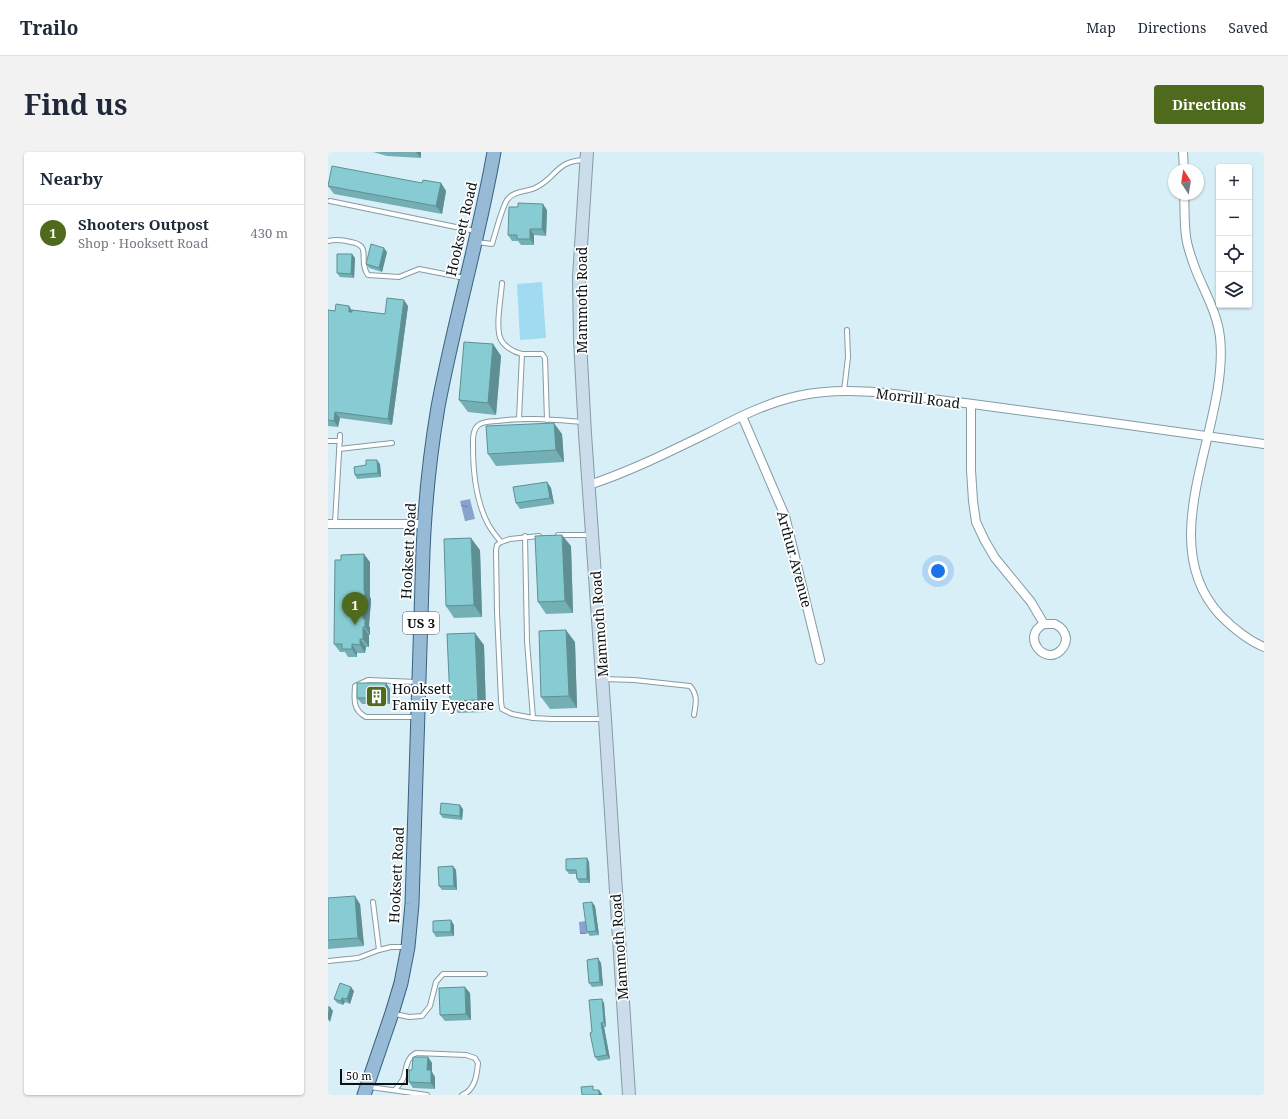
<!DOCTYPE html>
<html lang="en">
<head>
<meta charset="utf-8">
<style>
  :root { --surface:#fff; --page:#f2f2f3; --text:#1f2937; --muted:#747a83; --line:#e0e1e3; --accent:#4f6a1c }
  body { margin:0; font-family:"Noto Serif",serif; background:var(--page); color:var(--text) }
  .controls { position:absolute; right:12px; top:12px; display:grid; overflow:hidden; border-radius:4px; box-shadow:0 1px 3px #0004 }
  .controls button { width:36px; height:36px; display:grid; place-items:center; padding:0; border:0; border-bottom:1px solid var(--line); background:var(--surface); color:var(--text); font:20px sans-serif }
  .compass { position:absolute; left:840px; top:12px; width:36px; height:36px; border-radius:50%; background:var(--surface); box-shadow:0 1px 3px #0004; rotate:348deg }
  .scale { position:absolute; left:12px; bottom:10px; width:68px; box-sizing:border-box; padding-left:4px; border:2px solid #0a1215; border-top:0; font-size:11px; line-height:14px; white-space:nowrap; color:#0a1215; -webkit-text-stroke:3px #fff; paint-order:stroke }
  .you { position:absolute; left:610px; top:419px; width:14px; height:14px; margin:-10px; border:3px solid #fff; border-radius:50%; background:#1a73e8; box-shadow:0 0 0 6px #1a73e833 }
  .badge { display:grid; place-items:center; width:26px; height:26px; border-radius:50%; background:var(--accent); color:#fff; font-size:13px; font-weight:700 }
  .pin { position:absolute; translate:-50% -33px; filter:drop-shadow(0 1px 2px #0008) }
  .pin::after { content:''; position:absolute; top:21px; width:14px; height:12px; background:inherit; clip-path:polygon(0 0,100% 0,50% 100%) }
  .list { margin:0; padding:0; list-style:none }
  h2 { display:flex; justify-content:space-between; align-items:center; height:52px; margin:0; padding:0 16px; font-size:17px }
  h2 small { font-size:13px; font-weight:400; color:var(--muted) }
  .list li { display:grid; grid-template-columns:26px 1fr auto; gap:12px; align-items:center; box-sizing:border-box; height:56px; padding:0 16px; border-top:1px solid var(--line) }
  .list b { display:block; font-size:15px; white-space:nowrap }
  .list p { margin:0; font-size:13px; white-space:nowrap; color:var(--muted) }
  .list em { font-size:13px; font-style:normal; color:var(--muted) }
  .icon { flex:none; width:22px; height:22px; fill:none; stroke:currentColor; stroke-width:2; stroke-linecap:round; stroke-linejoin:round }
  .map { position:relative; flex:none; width:936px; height:943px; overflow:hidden; border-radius:4px }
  header { display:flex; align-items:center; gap:24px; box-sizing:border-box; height:56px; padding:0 20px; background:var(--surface); border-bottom:1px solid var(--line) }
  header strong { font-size:19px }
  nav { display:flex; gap:22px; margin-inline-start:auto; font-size:14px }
  .intro { display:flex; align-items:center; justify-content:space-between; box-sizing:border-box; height:96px; padding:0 24px }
  h1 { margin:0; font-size:28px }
  .button { padding:10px 18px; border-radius:4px; background:var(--accent); color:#fff; font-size:14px; font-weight:700 }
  main { display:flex; gap:24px; padding:0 24px }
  aside { flex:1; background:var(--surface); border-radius:4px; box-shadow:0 1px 3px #0004 }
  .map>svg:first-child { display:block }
  .park { fill:#a0dbf1 }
  .water { fill:url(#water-ripples) }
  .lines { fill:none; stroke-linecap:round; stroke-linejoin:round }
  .service-casing { stroke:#869ba4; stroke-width:6 }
  .minor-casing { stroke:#869ba4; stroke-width:10 }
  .secondary-casing { stroke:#869ba4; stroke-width:14 }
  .primary-casing { stroke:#386280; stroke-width:15 }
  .service { stroke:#fff; stroke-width:4 }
  .minor { stroke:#fff; stroke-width:8 }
  .secondary { stroke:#cbddea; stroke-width:12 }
  .primary { stroke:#97bbd6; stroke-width:13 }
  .wall { fill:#74afb5 }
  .shaded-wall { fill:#5e8f93 }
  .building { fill:#87ccd2; stroke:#5e8f93 }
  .labels { text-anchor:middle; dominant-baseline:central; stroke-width:3.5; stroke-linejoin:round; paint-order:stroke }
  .shield { fill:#fff; stroke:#54595b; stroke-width:1 }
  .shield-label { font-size:13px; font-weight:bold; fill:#0a1215 }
  .street-label { font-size:14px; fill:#0a1215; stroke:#fff }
  .poi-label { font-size:14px; fill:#0a1215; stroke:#fff; text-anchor:start }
</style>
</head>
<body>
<header>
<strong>Trailo</strong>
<nav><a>Map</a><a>Directions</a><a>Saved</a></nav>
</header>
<div class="intro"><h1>Find us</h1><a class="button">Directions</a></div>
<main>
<aside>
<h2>Nearby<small></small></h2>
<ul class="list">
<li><span class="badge">1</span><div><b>Shooters Outpost</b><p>Shop · Hooksett Road</p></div><em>430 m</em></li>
</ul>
</aside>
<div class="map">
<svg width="936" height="943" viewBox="0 0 936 943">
  <defs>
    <pattern id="water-ripples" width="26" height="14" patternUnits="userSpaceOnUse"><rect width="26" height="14" fill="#89a2cd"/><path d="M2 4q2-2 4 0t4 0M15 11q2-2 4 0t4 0" fill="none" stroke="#6e83a5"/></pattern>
  </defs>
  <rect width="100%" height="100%" fill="#d8eff8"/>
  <polygon class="park" points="214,130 218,186 192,188 189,132"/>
  <g class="water">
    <polygon points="142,347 147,367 137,369 132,349"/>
    <polygon points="258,769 259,782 252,782 251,770"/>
  </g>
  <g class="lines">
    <defs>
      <g id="service">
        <polyline points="2,49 147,79"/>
        <path d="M0,89c8,-2 15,-1 23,1 22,4 6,18 17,33l31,2 20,-8 46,9"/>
        <path d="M149,90l15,2c4,-12 9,-34 15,-44 6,-9 19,-8 28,-12 22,-10 20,-27 49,-28"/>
        <path d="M174,131c-1,15 -7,45 -1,57 5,8 13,12 21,14"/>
        <polyline points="516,239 520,205 519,178"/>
        <polyline points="191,267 194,202 214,202 217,206 219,268"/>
        <polyline points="0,289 12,289"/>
        <polyline points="11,297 64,291"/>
        <polyline points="7,371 12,283"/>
        <polyline points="230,383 263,383"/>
        <path d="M211,384l-29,3 -9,3c-5,-6 -9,-11 -13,-18 -12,-23 -15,-51 -15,-77 0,-8 -1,-18 7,-23 5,-2 12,-3 18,-3 28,-4 57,-1 86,1"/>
        <polyline points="173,390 169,393 168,398 169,460 173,549 174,557 184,562 205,566 199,489 197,384"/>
        <path d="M275,527l31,1 56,6c8,9 6,17 4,29"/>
        <path d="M88,565h-50c-13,-7 -12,-17 -11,-31l13,-6 49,2"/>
        <polyline points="205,566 224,567 276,567"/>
        <polyline points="45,750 51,798 63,795 79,795"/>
        <polyline points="0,809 30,806 51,798"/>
        <polyline points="67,862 81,865 94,864 102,854 108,830 115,822 157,822"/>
        <polyline points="42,935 99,943"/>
        <path d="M67,938c2,-3 6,-7 8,-11 4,-10 2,-20 13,-26l50,2 9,3 3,5c-1,12 -3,27 -16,32"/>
      </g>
      <g id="minor">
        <polyline points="855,0 856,18"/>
        <path d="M856,42c1,14 0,29 2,42 1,11 6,23 9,32 9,23 22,44 25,69 10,88 -70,202 0,278 13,13 27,25 44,32"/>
        <path d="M643,252v66l2,31 3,21 9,19 10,17 36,44 13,22h11c6,3 10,7 11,14 0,4 -2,9 -5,12 -16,17 -41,-14 -17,-26"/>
        <polyline points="414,264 457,364 492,508"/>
        <path d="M261,333c42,-14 80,-33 119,-52 29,-15 58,-30 90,-37 55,-12 113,1 167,7 100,13 199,27 299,41"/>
        <polyline points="0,372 96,372"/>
      </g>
      <polyline id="secondary" points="259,0 251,125 252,188 257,282 277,567 301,943"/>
      <path id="primary" d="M36,943l28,-82 9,-30 7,-36 4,-43 11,-353c2,-48 7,-97 15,-144 16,-86 41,-169 56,-255"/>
    </defs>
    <use href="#service" class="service-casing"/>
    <use href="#minor" class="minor-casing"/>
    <use href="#secondary" class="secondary-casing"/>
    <use href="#primary" class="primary-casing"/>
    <use href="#service" class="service"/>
    <use href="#minor" class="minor"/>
    <use href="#secondary" class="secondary"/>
    <use href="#primary" class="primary"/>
  </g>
  <g class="wall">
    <polygon points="45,0 93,0 93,6 59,4"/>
    <polygon points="94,31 113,31 118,39 114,62 6,42 0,34"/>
    <polygon points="219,58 218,84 206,83 206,93 193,93 190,89 184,89 180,83"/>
    <polygon points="59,100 54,120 41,116 38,112"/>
    <polygon points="24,102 27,106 26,126 12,125 9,121"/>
    <polygon points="80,154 64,273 12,266 10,275 0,274 0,158 7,159 24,158 57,162"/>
    <polygon points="165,192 173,204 168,263 140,260 131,248"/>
    <polygon points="234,282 236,310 168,314 160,302"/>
    <polygon points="52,312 53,325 29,327 27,323 38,313"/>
    <polygon points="219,330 223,336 226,352 192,357 188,351"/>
    <polygon points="243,394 245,461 218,462 210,450"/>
    <polygon points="152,398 154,465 126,466 118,454"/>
    <polygon points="13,408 42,410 42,445 43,447 41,474 42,476 42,483 41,483 41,495 38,495 37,501 29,501 29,505 20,505 17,500 12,500 6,492"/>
    <polygon points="247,490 249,556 222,557 213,545"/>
    <polygon points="156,493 158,560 130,561 122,549"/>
    <polygon points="58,531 62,537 62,552 34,552 29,546"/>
    <polygon points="135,657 134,668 115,666 112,662"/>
    <polygon points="259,706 261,710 262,731 251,731 249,727 248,722 241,722 238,718"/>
    <polygon points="128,718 129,738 114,738 111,734"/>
    <polygon points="0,746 32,752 36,794 0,797"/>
    <polygon points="267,754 271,783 262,784 259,780"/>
    <polygon points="126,773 126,784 108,785 105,780"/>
    <polygon points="273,811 275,834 264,835 261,831"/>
    <polygon points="26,839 22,852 17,850 15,853 9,851 6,847"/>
    <polygon points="142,841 143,868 117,869 112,863"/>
    <polygon points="276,851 278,875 276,875 282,907 270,909 267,905 264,880"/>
    <polygon points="100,905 104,911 104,920 107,925 107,937 85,936 81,930 84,918"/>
  </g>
  <g class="shaded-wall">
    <polygon points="88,0 93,0 93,6"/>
    <polygon points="113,31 118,39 114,62 108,54"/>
    <polygon points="215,52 219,58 218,84 214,77"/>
    <polygon points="202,77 206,83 206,93 202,87"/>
    <polygon points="56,96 59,100 54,120 51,116"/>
    <polygon points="24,102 27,106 26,126 23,122"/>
    <polygon points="76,148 80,154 64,273 60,267"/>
    <polygon points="21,154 25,160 21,160"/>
    <polygon points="165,192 173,204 168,263 160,251"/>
    <polygon points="7,260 12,266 10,275 6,269"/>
    <polygon points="226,271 234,282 236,310 228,298"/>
    <polygon points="49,308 52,312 53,325 50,321"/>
    <polygon points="219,330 223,336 226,352 222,346"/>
    <polygon points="234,383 243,394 245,461 237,449"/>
    <polygon points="143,386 152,398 154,465 146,453"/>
    <polygon points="36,402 42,410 42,445 43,447 41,474 42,476 42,483 37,475 35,467"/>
    <polygon points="35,475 41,483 41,495 35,487"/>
    <polygon points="238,478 247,490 249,556 241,544"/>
    <polygon points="147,481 156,493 158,560 150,548"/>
    <polygon points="32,487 38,495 37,501 32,493"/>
    <polygon points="24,492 29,501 29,505 24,497"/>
    <polygon points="58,531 62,537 62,552 58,546"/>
    <polygon points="132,653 135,657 134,668 132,664"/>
    <polygon points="259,706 261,710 262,731 259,727"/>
    <polygon points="125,714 128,718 129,738 126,734"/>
    <polygon points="27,744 32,752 36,794 30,786"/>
    <polygon points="264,750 267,754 271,783 268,779"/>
    <polygon points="123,768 126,773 126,784 123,780"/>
    <polygon points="270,806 273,811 275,834 272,830"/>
    <polygon points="23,835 26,839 22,852 19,847"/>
    <polygon points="137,835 142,841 143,868 138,862"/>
    <polygon points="14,846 17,850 15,853 13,849"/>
    <polygon points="274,847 276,851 278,875 276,870"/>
    <polygon points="2,855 5,859 2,870 0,867 0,864"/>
    <polygon points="273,871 276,875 282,907 279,903"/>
    <polygon points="100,905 104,911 104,920 107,925 107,937 103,931 99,918"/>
    <polygon points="271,938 274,942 274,943 271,943"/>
  </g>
  <g class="building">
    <polygon points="4,14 94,31 95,28 113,31 108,54 0,34"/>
    <polygon points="190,51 215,52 214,77 202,77 202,87 189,87 189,83 180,83 181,55 190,55"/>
    <polygon points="43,92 56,96 51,116 38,112"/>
    <polygon points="9,102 24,102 23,122 9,121"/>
    <polygon points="59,146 76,148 60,267 7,260 6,269 0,268 0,158 7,159 8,152 21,154 21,160 24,160 24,158 57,162"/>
    <polygon points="136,190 165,192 160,251 131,248"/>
    <polygon points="226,271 228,298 160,302 158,274"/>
    <polygon points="38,308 49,308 50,321 27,323 26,315 38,313"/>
    <polygon points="219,330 222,346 188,351 185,335"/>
    <polygon points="234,383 237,449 210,450 207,384"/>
    <polygon points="143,386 146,453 118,454 116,387"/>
    <polygon points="36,402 36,439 37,439 35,467 37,467 37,475 35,475 35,487 32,487 32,493 24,492 24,497 14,497 14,492 6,492 7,408 13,408 13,403"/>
    <polygon points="238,478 241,544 213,545 211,479"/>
    <polygon points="147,481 150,548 122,549 119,482"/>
    <rect x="29" y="531" width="29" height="15"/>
    <polygon points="113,651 132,653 132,664 112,662"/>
    <polygon points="259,706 259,727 249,727 248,718 238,718 238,707"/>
    <polygon points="125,714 126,734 111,734 110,715"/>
    <polygon points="27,744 30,786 0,788 0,746"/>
    <polygon points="264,750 268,779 259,780 255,751"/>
    <polygon points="123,768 123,780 105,780 105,769"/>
    <polygon points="270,806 272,830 261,831 259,808"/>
    <polygon points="12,831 23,835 19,847 14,846 13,849 6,847"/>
    <polygon points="137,835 138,862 112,863 111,836"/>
    <polygon points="274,847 276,870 273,871 279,903 267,905 262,881 264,880 261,848"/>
    <polygon points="0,855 2,855 0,864"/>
    <polygon points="85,905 100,905 99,918 103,918 103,931 81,930 81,918 84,918"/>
    <polygon points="265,934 265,938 271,938 271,943 254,943 253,935"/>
  </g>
  <defs>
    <symbol id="building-square" viewBox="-11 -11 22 22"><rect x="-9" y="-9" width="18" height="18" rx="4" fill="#4f6a1c" stroke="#fff"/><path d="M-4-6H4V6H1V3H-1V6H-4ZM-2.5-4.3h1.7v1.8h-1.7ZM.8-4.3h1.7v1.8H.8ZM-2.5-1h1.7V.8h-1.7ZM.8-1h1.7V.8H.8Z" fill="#fff"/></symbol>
  </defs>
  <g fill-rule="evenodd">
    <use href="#building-square" x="36" y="532" width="25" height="25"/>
  </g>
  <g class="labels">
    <rect class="shield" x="75" y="460" width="36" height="22" rx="3"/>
    <g class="shield-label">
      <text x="93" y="471">US 3</text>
    </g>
    <g class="street-label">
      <text transform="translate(133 77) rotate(-77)">Hooksett Road</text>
      <text transform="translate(253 148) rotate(-90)">Mammoth Road</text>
      <text transform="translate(590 246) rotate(7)">Morrill Road</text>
      <text transform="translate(80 399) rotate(-87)">Hooksett Road</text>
      <text transform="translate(467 407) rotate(75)">Arthur Avenue</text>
      <text transform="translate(271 472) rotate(-94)">Mammoth Road</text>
      <text transform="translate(68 723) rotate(-87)">Hooksett Road</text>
      <text transform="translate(291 795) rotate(-94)">Mammoth Road</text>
    </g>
    <g class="poi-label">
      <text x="64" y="536">Hooksett<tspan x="64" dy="16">Family Eyecare</tspan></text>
    </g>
  </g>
</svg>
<div class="controls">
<button>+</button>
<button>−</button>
<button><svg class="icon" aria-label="locate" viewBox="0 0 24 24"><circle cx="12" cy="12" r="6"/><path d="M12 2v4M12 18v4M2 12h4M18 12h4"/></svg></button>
<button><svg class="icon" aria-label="layers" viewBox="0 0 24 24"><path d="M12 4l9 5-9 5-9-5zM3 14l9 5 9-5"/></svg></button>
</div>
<svg class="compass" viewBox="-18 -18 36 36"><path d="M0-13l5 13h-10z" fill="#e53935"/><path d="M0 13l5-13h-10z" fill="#747a83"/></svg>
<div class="scale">50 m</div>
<div class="you"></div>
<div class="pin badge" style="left:27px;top:473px">1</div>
</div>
</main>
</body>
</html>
